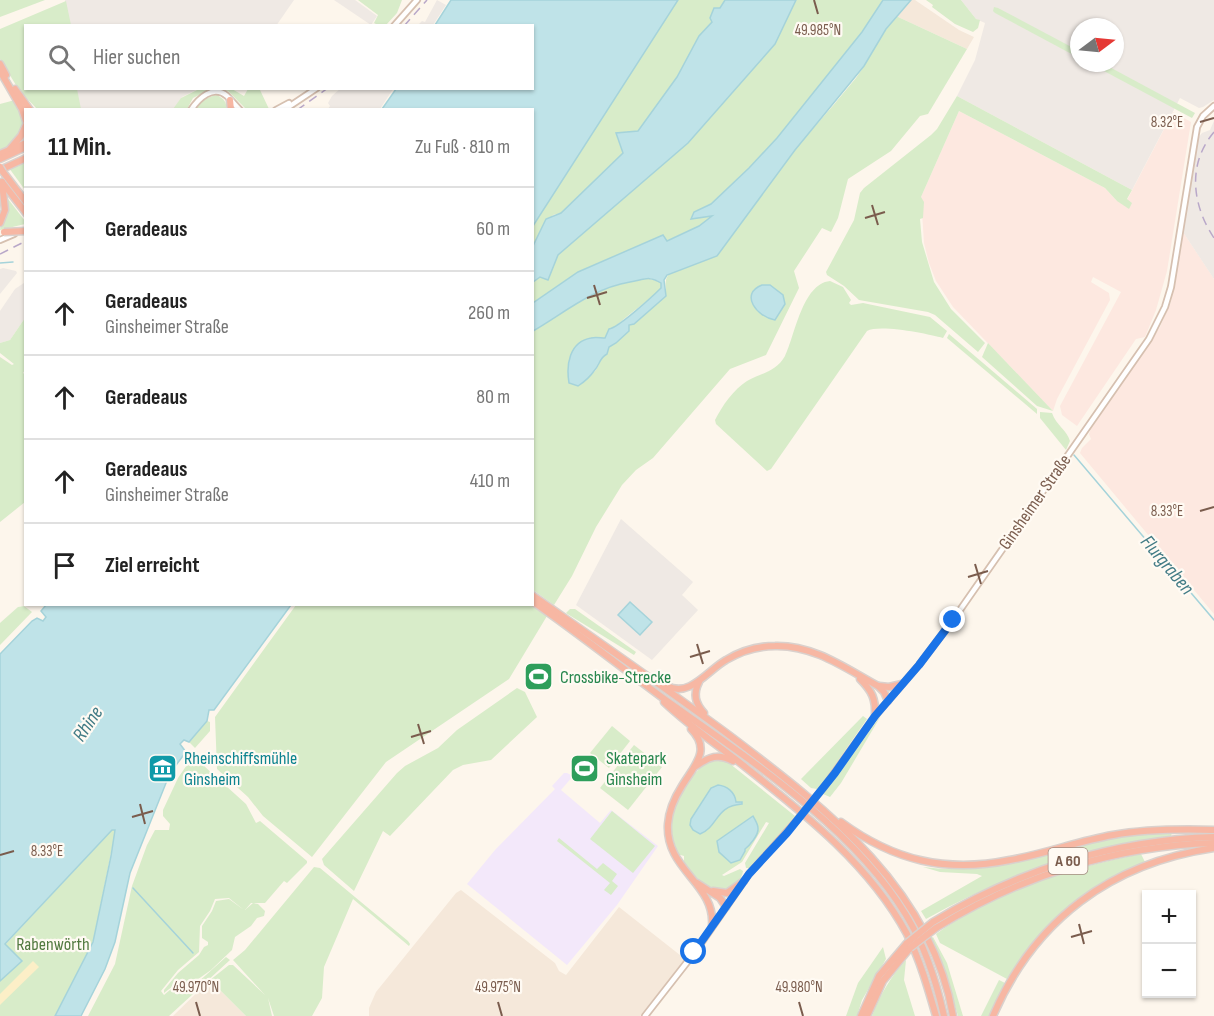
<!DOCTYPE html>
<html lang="de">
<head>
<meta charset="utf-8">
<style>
  :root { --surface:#fff; --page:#f6f6f6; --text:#222; --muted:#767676; --line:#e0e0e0 }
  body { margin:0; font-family:"Sofia Sans Condensed",sans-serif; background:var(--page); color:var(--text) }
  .controls { position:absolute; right:18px; bottom:18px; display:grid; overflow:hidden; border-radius:0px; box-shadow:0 2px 4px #0004 }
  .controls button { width:54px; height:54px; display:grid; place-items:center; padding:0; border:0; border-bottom:2px solid var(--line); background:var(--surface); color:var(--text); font:30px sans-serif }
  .compass { position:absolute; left:1070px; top:18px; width:54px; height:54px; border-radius:50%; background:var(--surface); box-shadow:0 2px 4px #0004; rotate:74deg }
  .stop { position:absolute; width:18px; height:18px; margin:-14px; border:4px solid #1a73e8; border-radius:50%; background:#fff }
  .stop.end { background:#1a73e8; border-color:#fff; box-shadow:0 2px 6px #0008 }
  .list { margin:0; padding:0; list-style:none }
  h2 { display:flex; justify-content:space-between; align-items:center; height:78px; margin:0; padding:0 24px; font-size:26px }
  h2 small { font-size:20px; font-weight:400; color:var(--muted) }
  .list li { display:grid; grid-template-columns:39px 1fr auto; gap:18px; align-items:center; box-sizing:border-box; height:84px; padding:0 24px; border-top:2px solid var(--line) }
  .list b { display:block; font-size:22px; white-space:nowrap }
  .list p { margin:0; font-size:20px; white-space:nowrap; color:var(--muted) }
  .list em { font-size:20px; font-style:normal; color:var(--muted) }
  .icon { flex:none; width:33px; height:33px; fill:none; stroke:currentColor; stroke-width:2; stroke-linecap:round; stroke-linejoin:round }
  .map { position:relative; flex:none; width:1214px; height:1016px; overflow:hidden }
  .search { position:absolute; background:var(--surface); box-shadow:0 2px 4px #0004; left:24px; top:24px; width:510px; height:66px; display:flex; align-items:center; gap:15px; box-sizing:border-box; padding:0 21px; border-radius:0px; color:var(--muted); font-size:22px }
  .panel { position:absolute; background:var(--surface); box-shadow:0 2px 4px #0004; left:24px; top:108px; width:510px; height:498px; border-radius:0px }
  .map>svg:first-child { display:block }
  .residential { fill:#f5e8da }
  .commercial { fill:#fde8e0 }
  .industrial { fill:#efe9e4; fill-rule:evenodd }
  .education { fill:#f3e8fa }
  .green { fill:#d8ecc9 }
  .sand { fill:#fcefc7 }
  .water { fill:#bfe3e8; stroke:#a5d3da; stroke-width:1.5 }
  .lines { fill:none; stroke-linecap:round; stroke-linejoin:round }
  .stream { stroke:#a5d3da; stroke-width:1.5 }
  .secondary-casing { stroke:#d6c0b0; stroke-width:8 }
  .highway-casing { stroke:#dad1cd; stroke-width:9 }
  .secondary { stroke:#fff; stroke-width:4.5 }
  .highway { stroke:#f7b7a3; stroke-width:6 }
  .rail { stroke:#b9a8c9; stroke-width:1.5; stroke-dasharray:9 6; stroke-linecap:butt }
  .secondary-bridge-casing { stroke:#d6c0b0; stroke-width:8; stroke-linecap:butt }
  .highway-bridge-casing { stroke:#dad1cd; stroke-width:9; stroke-linecap:butt }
  .secondary-bridge { stroke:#fff; stroke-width:4.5 }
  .highway-bridge { stroke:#f7b7a3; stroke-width:6 }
  .route { stroke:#1a73e8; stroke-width:8 }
  .ticks { fill:none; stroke:#7a5c4d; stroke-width:2 }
  .labels { text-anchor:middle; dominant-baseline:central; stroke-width:4.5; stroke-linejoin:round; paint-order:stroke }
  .shield { fill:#fffaf3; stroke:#a28b7f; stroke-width:1.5 }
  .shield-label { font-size:16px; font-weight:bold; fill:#7a5c4d }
  .street-label { font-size:18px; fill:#7a5c4d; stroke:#fffaf3 }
  .leisure-label { font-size:18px; fill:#27864d; stroke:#fffaf3; text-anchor:start }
  .culture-label { font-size:18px; fill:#0d838f; stroke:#fffaf3; text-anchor:start }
  .park-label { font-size:18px; fill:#537a41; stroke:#fffaf3 }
  .water-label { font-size:20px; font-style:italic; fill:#437c86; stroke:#fffaf3 }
  .ticks-label { font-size:15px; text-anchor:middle; fill:#7a5c4d; stroke:#fffaf3; stroke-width:4.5; stroke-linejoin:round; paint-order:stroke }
</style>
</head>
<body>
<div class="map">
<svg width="1214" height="1016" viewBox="0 0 1214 1016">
  <rect width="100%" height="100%" fill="#fdf6ec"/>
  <g class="residential">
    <polygon points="911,0 915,0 959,30 974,37 967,49 896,16"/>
    <polygon points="461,890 555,963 559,971 566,975 619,907 685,959 640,1016 369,1016 369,1008 376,992 456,893"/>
    <polygon points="210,980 246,1016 173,1016"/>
  </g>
  <g class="commercial">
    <polygon points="959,111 1105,188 1117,201 1127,200 1173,112 1191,122 1167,271 1156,310 1145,337 1136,339 1077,426 1062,415 1060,406 1121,292 1093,277 1091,282 1109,293 1110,300 1057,399 1053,411 953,307 936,281 929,263 924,243 921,197"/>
    <polygon points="1183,232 1214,279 1214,614 1080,453 1082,448 1091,439 1089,434 1091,429 1141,356 1160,327 1171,302"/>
  </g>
  <g class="industrial">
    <polygon points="65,0 294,0 276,26 67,25"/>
    <polygon points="334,0 355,0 377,16 371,25"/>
    <polygon points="437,0 446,5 433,25 418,25 422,21 425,22"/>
    <path d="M961,0h253v100l-11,7 -4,1 -19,-10 -48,92 -175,-94 18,-36 10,-37 -9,-4zM1079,27h36v36h-36z"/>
    <polygon points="341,88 393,88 393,89 380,109 328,109 330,106 328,103 332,96"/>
    <polygon points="71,89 198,89 182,97 173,110 73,109"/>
    <polygon points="1214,121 1214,279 1183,232 1194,162 1199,137 1202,133 1210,130"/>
    <polygon points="3,268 16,271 17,273 0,294 0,269"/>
    <polygon points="24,283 25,283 25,318 10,340 0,343 0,311 15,289"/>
    <polygon points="621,519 693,582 682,595 698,610 652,660 576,605"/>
  </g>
  <polygon class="education" points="564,773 567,773 573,776 561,790 600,823 611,810 658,846 617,905 567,965 467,884 495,850 555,789 552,786"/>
  <g class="green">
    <polygon points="0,0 45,0 0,17"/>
    <polygon points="358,0 402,0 397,13 386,25 378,25 374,23 378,15"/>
    <polygon points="678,0 725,0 713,22 699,36 677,77 623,153 586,190 561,213 553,215 532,246 533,226"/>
    <polygon points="796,0 883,0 862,32 777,138 749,168 711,204 694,212 706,216 713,215 699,226 666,241 663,235 578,272 533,303 533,282 540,277 548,280 558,255 688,143 786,20"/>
    <polygon points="926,0 961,0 976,19 980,20 978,28 973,32 955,24 932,7 933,5"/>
    <polygon points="66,1 71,25 26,26 26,88 77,89 81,109 92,109 37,109 19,90 0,59 0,29"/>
    <polygon points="994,7 998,8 1079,51 1079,58 995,13 993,11"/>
    <path d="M896,16l71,33 -39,65 -8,2 -29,35 -43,28 -10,39 -7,14 -9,-4 -28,43 5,17 -33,67 -36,14 -77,89 -17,12 -14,15 -26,42 -24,49 -18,29 -21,-15v-259c26,-17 98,-67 128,-48v5c-17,18 -41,30 -56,50 -4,0 -10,-1 -14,0 -22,4 -20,28 -22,44l9,3c6,-4 12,-9 17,-14 5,-6 4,-13 12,-17l2,-7 7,-4 12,-18 38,-29c0,-12 -4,-24 13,-25 60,-63 122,-125 177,-193 15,-20 24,-43 40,-62z"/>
    <polygon points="1089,63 1102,63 1195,113 1192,118"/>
    <polygon points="199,89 211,89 193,98 187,109 173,109 181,98"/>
    <polygon points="220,89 232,89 244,96 248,89 263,89 260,90 269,109 246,109 228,91"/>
    <path d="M217,95c7,4 10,7 9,14h-31c7,-8 11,-12 22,-14z"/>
    <polygon points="957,96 1132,190 1127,199 1132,203 1129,209 1117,201 1105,188 959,111 921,197 924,202 923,218 920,219 922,242 934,282 951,309 985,343 978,352 935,315 928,312 859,300 844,286 827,275 826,272 854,220 860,193 864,188 931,135 937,129"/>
    <path d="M15,100c14,29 12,33 -15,51v-47z"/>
    <polygon points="25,160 25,190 9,168"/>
    <polygon points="5,195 25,221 25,224 0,230"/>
    <path d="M830,281l13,6 8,13 -2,3 2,2 12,-2 67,14 17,14 -4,7c-15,-4 -63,-14 -76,-7l-96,138 -4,2 -51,-47 -1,-4c7,-14 19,-31 32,-39 14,-8 29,-9 38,-25 10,-20 17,-72 45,-75z"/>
    <polygon points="25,318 25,370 23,373 26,375 25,502 0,522 0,357 12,365 14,364 0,353 0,343 10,340"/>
    <polygon points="949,334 1037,409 1037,414 947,338"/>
    <polygon points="988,343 1053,411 1037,406 982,357"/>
    <path d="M1040,412l12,1c4,12 15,17 18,28l-4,9 -26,-32z"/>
    <polygon points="531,604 547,616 509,679 386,762 312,857 263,816 248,797 217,769 215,717 296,605"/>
    <polygon points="18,607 24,606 32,612 0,645 0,623"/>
    <polygon points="570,609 575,609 636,652 634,655 569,615 566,613"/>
    <polygon points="545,662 550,667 540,685 536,688 533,687 534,684 529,683"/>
    <polygon points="517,688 525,692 537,717 491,760 463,765 453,770 390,836 383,831 354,891 324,865 322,859 397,773 405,766 438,748 457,730"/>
    <polygon points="882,714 841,783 830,797 823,794"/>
    <polygon points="863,716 867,719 821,785 817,789 811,788 801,779"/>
    <polygon points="207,721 210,722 210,731 195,748 189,742"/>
    <polygon points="612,726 630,741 609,768 590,753"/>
    <polygon points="634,745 662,767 628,810 600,788"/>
    <polygon points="193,756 246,804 256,823 260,821 307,861 307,863 287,883 284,881 265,903 251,903 245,910 253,903 258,904 265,911 264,916 257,918 251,926 235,937 232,950 211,970 194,982 177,983 164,993 164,990 178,973 199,955 204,947 208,945 208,942 202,938 202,926 212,911 216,901 229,899 244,910 229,898 215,899 210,911 200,926 199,952 178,970 161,991 164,995 177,984 196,984 226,957 230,960 169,1016 88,1016 115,964 132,886 147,845 155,830 169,830 170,824 163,816 163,810 178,778"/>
    <polygon points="586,756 597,764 584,780 573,772"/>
    <path d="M714,759l8,1 7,3 66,53 -46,52h-3l-1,-5 24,-40 -3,-1 -24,40 -20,13 2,1 16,-7 3,2c-1,7 -5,11 -11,16 -17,13 -38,-11 -48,-23v-8l-7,-2c-1,-4 -4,-9 -5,-13 -6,-27 17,-72 42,-82z"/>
    <polygon points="612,811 655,846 633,873 590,839"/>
    <polygon points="112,830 115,830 115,833 93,942 55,1016 0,1016 0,981 22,961 5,945"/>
    <path d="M1171,832l1,1 -1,3c-88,11 -168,40 -245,83l-5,-8 61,-35 -5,-2 -37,-2 -17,-5c70,9 117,-16 183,-29 21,-4 43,-5 65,-6z"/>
    <polygon points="559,838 597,869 603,863 617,874 612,881 618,886 611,895 604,890 610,883 557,841"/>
    <path d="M1141,854l4,8c-62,27 -100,60 -138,117l-67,-36 -4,-9c61,-43 133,-66 205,-80z"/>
    <polygon points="314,867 320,868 408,941 410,944 409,946 353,899 324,967 322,998 312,1016 274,1016 268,998 272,1016 246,1016 210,980 229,965 233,965 265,995 233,960 245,950"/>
    <polygon points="933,937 947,963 963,1016 958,1016 943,965 931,938"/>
    <polygon points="883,947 886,959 862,1000 857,1016 846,1016 858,983"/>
    <path d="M906,960l-2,20 11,36h-43c8,-21 19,-40 34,-56z"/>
    <polygon points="999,980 1005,983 990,1016 981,1016"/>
  </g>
  <polygon class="sand" points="33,961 39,967 0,1005 0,994"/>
  <g class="water">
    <polygon points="451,0 678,0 533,226 532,110 382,109 396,89 532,88 532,26 435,25"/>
    <polygon points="725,0 796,0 775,44 688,143 558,255 548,280 540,277 533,282 533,246 546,219 561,213 623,153 616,133 638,131 677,77 699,36 712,22 710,18 714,8 720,8"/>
    <path d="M883,0h28l-25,29 -22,37 -69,84 -78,106 -50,19 -3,5 2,16 -32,28 -5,1v6l-13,12 -7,4 -2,7c-8,4 -7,11 -13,17 -4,6 -10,11 -16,15l-9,-3c-3,-18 0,-41 22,-45 4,-1 10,0 14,0l4,-9c9,-1 44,-33 52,-41v-5c-12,-8 -18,-3 -31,-1 -37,6 -66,31 -97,49v-28l45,-31 85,-37 4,6 32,-15 13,-10 -21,3 3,-7 17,-8 38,-36 28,-30 85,-106z"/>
    <path d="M762,285h8l13,10 2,9 -10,16c-18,-3 -36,-26 -13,-35z"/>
    <polygon points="630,602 652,622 640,635 618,615"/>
    <polygon points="46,605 291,605 214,710 209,710 207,721 189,742 184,740 180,744 186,752 170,773 130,873 115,942 105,969 81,1016 55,1016 93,942 111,856 115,830 112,830 5,944 22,961 0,981 0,654 32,621 37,618 43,621 46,617 41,611"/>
    <path d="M718,785c9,1 17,7 18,17h6v2c-27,2 -23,22 -42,30l-7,-4 -3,-5 1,-6 20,-31z"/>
    <path d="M753,816c1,2 5,8 5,12 1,7 -9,18 -13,21v2l-5,9 -9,3 -12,-11 -2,-11z"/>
  </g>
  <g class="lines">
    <g class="stream">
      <polyline points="0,263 13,262"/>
      <polyline points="1074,455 1214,620"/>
      <polyline points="133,888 193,953"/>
    </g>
    <defs>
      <g id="secondary">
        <polyline points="394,26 417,0"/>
        <path d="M191,110c7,-11 22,-26 36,-14 4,4 8,9 13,14"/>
        <polyline points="276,110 289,103"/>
        <polyline points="284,110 317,88"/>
        <polyline points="0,240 14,234"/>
        <polyline points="824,787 875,716 919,665 953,620 1149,339 1165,307 1171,287 1197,127 1203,116 1214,106"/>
        <polyline points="645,1016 695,952 749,874 797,820"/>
      </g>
      <g id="highway">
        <polyline points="0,64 6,75"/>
        <polyline points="0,71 22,109 26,121"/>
        <polyline points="15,89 30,110"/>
        <polyline points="230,100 231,110"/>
        <polyline points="10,149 21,136 26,125"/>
        <polyline points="0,154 26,143"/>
        <polyline points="0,159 26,147"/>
        <polyline points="0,170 26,158"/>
        <polyline points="3,172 26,202"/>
        <polyline points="2,182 26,213"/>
        <polyline points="0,223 5,210 2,182"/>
        <path d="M532,595c67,47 135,94 201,143 95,72 199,152 220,278"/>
        <path d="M532,601c46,32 90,67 135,100 82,58 186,126 239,214 19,31 30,65 38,101"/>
        <path d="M860,679c12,12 16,20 15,37"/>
        <path d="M699,682c-6,12 -4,21 5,31"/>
        <path d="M667,686c23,12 41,-16 59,-26 15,-9 32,-14 49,-14 39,-1 70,22 103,40l6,6 4,9"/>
        <polyline points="879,686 889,687 902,684"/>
        <path d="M664,702c23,22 49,40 75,60 62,49 130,101 168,172 13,26 21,54 29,82"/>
        <path d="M691,729c21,21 3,37 -9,57 -7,11 -13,24 -14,38 -3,46 48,60 44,102"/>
        <path d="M696,766c13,-9 22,-13 37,-5"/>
        <path d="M841,822c53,39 106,51 169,38 35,-6 68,-19 103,-25 34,-6 67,-6 101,-5"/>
        <polyline points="697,883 720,898 726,907"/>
        <polyline points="713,891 727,893 744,881"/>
        <path d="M933,922c85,-52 181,-82 281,-85"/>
        <path d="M936,928c84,-52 179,-82 278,-85"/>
        <polyline points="861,1016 879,976 907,943"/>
        <polyline points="867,1016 883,981 910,948"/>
        <path d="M993,1016c41,-96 118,-153 221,-168"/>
      </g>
    </defs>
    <use href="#secondary" class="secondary-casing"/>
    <use href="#highway" class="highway-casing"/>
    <use href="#secondary" class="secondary"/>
    <use href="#highway" class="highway"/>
    <g class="rail">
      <polyline points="404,26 427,0"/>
      <polyline points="297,110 328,88"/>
      <path d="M1214,132c-27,32 -22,73 0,106"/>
      <polyline points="0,254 26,241"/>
    </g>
    <defs>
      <polyline id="secondary-bridge" points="797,820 824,787"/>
      <g id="highway-bridge">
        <polyline points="0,167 3,172"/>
        <polyline points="4,232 26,231"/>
        <polyline points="907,943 933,922"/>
        <polyline points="910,948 936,928"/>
      </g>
    </defs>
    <use href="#secondary-bridge" class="secondary-bridge-casing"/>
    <use href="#highway-bridge" class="highway-bridge-casing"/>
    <use href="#secondary-bridge" class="secondary-bridge"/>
    <use href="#highway-bridge" class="highway-bridge"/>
  </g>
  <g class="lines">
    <polyline class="route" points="694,952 749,874 787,833 835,773 875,716 919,665 953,620"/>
  </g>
  <path class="ticks" d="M814,0l4,14M1200,122l14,-4M872,205l6,20M865,218l20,-6M594,285l6,20M587,298l20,-6M1200,511l14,-4M975,564l6,20M968,577l20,-6M697,644l6,20M690,657l20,-6M418,724l6,20M411,737l20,-6M140,804l5,20M132,817l21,-6M0,855l14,-4M1079,924l5,20M1071,937l21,-6M196,1002l4,14M498,1002l4,14M799,1002l4,14"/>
  <defs>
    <symbol id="stadium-square" viewBox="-11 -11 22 22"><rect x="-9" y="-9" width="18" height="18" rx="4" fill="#2e9e5b" stroke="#fffaf3"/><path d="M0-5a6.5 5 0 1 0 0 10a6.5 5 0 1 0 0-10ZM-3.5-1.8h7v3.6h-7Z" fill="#fff"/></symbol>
    <symbol id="museum-square" viewBox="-11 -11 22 22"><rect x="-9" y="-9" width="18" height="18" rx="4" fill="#0f9aa8" stroke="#fffaf3"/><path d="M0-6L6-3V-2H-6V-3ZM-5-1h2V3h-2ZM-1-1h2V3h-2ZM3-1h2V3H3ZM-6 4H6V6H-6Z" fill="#fff"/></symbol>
  </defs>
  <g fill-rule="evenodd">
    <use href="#stadium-square" x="522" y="660" width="33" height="33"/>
    <use href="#museum-square" x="146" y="752" width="33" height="33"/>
    <use href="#stadium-square" x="568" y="752" width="33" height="33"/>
  </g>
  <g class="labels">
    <rect class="shield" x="1048.5" y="848" width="39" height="26" rx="4.5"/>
    <g class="shield-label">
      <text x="1068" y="861">A 60</text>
    </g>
    <g class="street-label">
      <text transform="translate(1035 502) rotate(-55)">Ginsheimer Straße</text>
    </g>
    <g class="leisure-label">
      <text x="560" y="677">Crossbike-Strecke</text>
      <text x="606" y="758">Skatepark<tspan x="606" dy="21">Ginsheim</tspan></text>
    </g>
    <g class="culture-label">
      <text x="184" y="758">Rheinschiffsmühle<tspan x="184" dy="21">Ginsheim</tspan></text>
    </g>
    <g class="park-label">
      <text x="53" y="944">Rabenwörth</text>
    </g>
    <g class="water-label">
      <text transform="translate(1167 565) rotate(50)">Flurgraben</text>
      <text transform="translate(88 724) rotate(-56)">Rhine</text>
    </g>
  </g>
  <g class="ticks-label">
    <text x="818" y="35">49.985°N</text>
    <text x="1167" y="127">8.32°E</text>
    <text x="1167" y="516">8.33°E</text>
    <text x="47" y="856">8.33°E</text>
    <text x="196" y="992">49.970°N</text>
    <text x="498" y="992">49.975°N</text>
    <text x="799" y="992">49.980°N</text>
  </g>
</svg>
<div class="controls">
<button>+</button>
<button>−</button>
</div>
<svg class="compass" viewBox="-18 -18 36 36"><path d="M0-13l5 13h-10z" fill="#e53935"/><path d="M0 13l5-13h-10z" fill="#767676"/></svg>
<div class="stop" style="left:694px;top:952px"></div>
<div class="stop end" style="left:953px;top:620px"></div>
<div class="search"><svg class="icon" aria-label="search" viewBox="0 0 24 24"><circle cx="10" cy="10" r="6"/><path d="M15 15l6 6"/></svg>Hier suchen</div>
<section class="panel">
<h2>11 Min.<small>Zu Fuß · 810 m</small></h2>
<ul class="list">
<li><svg class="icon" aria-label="ahead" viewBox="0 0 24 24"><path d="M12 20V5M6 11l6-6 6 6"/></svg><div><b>Geradeaus</b></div><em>60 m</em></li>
<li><svg class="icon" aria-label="ahead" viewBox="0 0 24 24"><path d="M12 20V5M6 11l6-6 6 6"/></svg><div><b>Geradeaus</b><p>Ginsheimer Straße</p></div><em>260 m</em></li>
<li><svg class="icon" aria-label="ahead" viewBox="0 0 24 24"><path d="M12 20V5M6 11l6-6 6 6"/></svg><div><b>Geradeaus</b></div><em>80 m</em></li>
<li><svg class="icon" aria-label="ahead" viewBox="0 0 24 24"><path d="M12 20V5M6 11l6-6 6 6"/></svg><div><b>Geradeaus</b><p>Ginsheimer Straße</p></div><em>410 m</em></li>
<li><svg class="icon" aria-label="arrive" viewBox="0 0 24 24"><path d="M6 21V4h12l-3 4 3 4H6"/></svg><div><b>Ziel erreicht</b></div></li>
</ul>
</section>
</div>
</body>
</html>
